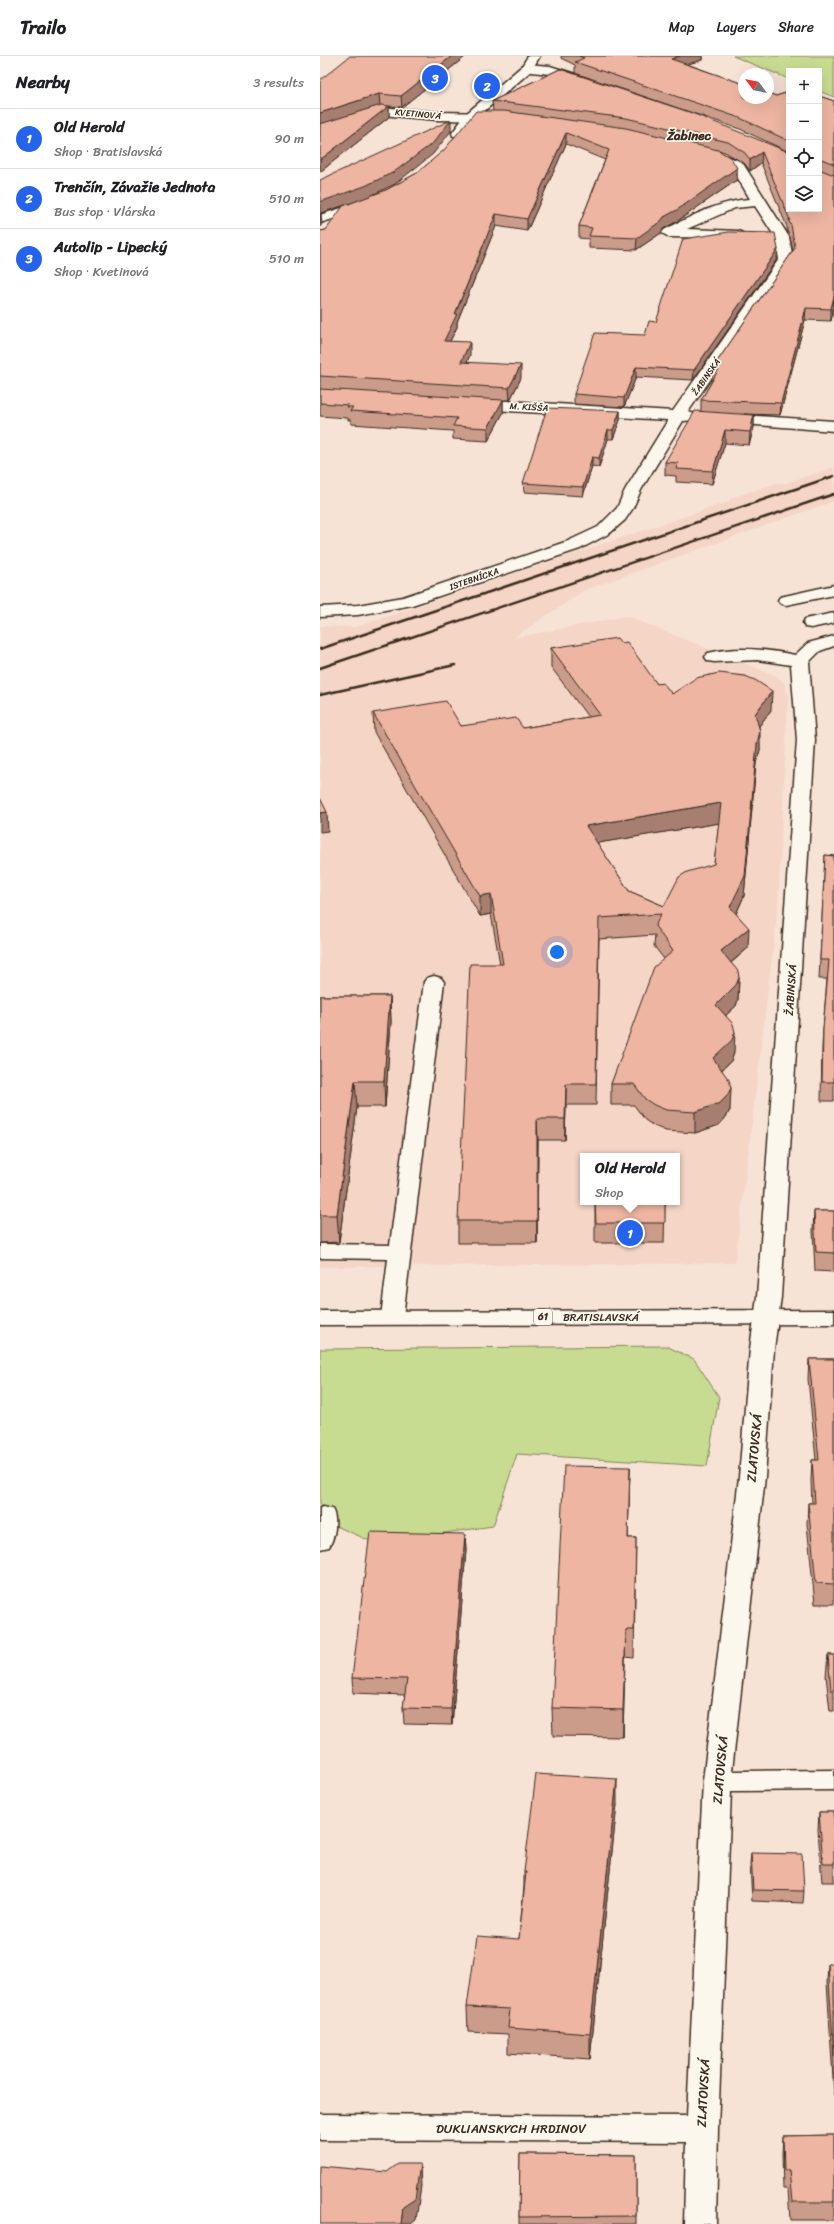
<!DOCTYPE html>
<html lang="en">
<head>
<meta charset="utf-8">
<style>
  :root { --surface:#fff; --page:#f6f6f6; --text:#202124; --muted:#757577; --line:#e0e0e0; --accent:#2563eb }
  body { margin:0; font-family:Sriracha,sans-serif; background:var(--page); color:var(--text) }
  .controls { position:absolute; right:12px; top:12px; display:grid; overflow:hidden; border-radius:0px; box-shadow:0 4px 16px #0002 }
  .controls button { width:36px; height:36px; display:grid; place-items:center; padding:0; border:0; border-bottom:1px solid var(--line); background:var(--surface); color:var(--text); font:20px sans-serif }
  .compass { position:absolute; left:418px; top:12px; width:36px; height:36px; border-radius:50%; background:var(--surface); box-shadow:0 4px 16px #0002; rotate:302deg }
  .you { position:absolute; left:237px; top:896px; width:14px; height:14px; margin:-10px; border:3px solid #fff; border-radius:50%; background:#1a73e8; box-shadow:0 0 0 6px #1a73e833 }
  .badge { display:grid; place-items:center; width:26px; height:26px; border-radius:50%; background:var(--accent); color:#fff; font-size:13px; font-weight:700 }
  .pin { position:absolute; translate:-50% -50%; border:2px solid #fff; box-shadow:0 1px 4px #0006 }
  .popup { position:absolute; left:260px; top:1097px; width:100px; height:52px; box-sizing:border-box; display:grid; place-content:center; border-radius:0px; background:var(--surface); filter:drop-shadow(0 1px 3px #0005); font-size:13px; white-space:nowrap; color:var(--muted) }
  .popup b { font-size:15px; color:var(--text) }
  .popup::after { content:''; position:absolute; left:50%; top:100%; margin-left:-8px; border:8px solid transparent; border-top-color:var(--surface) }
  .list { margin:0; padding:0; list-style:none }
  h2 { display:flex; justify-content:space-between; align-items:center; height:52px; margin:0; padding:0 16px; font-size:17px }
  h2 small { font-size:13px; font-weight:400; color:var(--muted) }
  .list li { display:grid; grid-template-columns:26px 1fr auto; gap:12px; align-items:center; box-sizing:border-box; height:60px; padding:0 16px; border-top:1px solid var(--line) }
  .list b { display:block; font-size:15px; white-space:nowrap }
  .list p { margin:0; font-size:13px; white-space:nowrap; color:var(--muted) }
  .list em { font-size:13px; font-style:normal; color:var(--muted) }
  .icon { flex:none; width:22px; height:22px; fill:none; stroke:currentColor; stroke-width:2; stroke-linecap:round; stroke-linejoin:round }
  .map { position:relative; flex:none; width:514px; height:2168px; overflow:hidden }
  header { display:flex; align-items:center; gap:24px; box-sizing:border-box; height:56px; padding:0 20px; background:var(--surface); border-bottom:1px solid var(--line) }
  header strong { font-size:19px }
  nav { display:flex; gap:22px; margin-inline-start:auto; font-size:14px }
  main { display:flex }
  aside { flex:1; background:var(--surface) }
  .map>svg:first-child { display:block }
  .built { fill:#f4d5c6; fill-rule:evenodd }
  .green { fill:#c8dc91; stroke:#828358 }
  .lines { fill:none; stroke-linecap:round; stroke-linejoin:round }
  .lane-casing { stroke:#3b2a1e; stroke-width:3 }
  .street-casing { stroke:#3b2a1e; stroke-width:3 }
  .secondary-casing { stroke:#3b2a1e; stroke-width:3 }
  .primary-casing { stroke:#3b2a1e; stroke-width:3 }
  .lane { fill:#fbf7ec; fill-rule:evenodd }
  .street { fill:#fbf7ec; fill-rule:evenodd }
  .secondary { fill:#fbf7ec; fill-rule:evenodd }
  .primary { fill:#fbf7ec; fill-rule:evenodd }
  .rail { stroke:#3b2a1e; stroke-width:2.5 }
  .wall { fill:#cc9c8b; stroke:#3b2a1e; fill-rule:evenodd }
  .shaded-wall { fill:#a67f71; stroke:#3b2a1e }
  .building { fill:#edb5a2; stroke:#3b2a1e; fill-rule:evenodd }
  .labels { text-anchor:middle; dominant-baseline:central; stroke-width:3.5; stroke-linejoin:round; paint-order:stroke }
  .far-street-label { font-size:9px; fill:#3b2a1e; stroke:#fbf7ec }
  .shield { fill:#fbf7ec; stroke:#75685c; stroke-width:1 }
  .shield-label { font-size:10px; font-weight:bold; fill:#3b2a1e }
  .street-label { font-size:11px; fill:#3b2a1e; stroke:#fbf7ec }
  .far-district-label { font-size:13px; font-weight:bold; fill:#3b2a1e; stroke:#fbf7ec }
  .near-street-label { font-size:13px; fill:#3b2a1e; stroke:#fbf7ec }
</style>
</head>
<body>
<header>
<strong>Trailo</strong>
<nav><a>Map</a><a>Layers</a><a>Share</a></nav>
</header>
<main>
<aside>
<h2>Nearby<small>3 results</small></h2>
<ul class="list">
<li><span class="badge">1</span><div><b>Old Herold</b><p>Shop · Bratislavská</p></div><em>90 m</em></li>
<li><span class="badge">2</span><div><b>Trenčín, Závažie Jednota</b><p>Bus stop · Vlárska</p></div><em>510 m</em></li>
<li><span class="badge">3</span><div><b>Autolip - Lipecký</b><p>Shop · Kvetinová</p></div><em>510 m</em></li>
</ul>
</aside>
<div class="map">
<svg width="514" height="2168" viewBox="0 0 514 2168">
  <rect width="100%" height="100%" fill="#f7e3d6"/>
  <filter id="ink" filterUnits="userSpaceOnUse"><feTurbulence type="fractalNoise" baseFrequency=".025" numOctaves="2"/><feDisplacementMap in="SourceGraphic" scale="8" xChannelSelector="R" yChannelSelector="G"/><feConvolveMatrix kernelMatrix="1 2 1 2 8 2 1 2 1" color-interpolation-filters="sRGB"/></filter>
  <g filter="url(#ink)">
    <path class="built" d="M514,411v34l-249,89 -72,48 114,-22 149,60 8,7 4,13 -10,211 -43,356 -415,4v-641l36,1 372,-125 3,-4 46,-15h9zM263,1100h94v46h-94z"/>
    <g class="green">
      <polygon points="413,0 514,0 514,41 499,35 499,15 469,15 469,23"/>
      <polygon points="346,1290 374,1303 399,1341 387,1410 197,1398 173,1470 55,1487 0,1463 0,1293"/>
    </g>
    <g class="lines">
      <defs>
        <g id="lane">
          <polygon points="514,529 514,539 466,549 460,547 458,544 460,541"/>
          <polygon points="514,557 514,567 491,572 485,571 483,567 485,563"/>
          <polygon points="114,920 121,922 124,926 83,1261 80,1266 72,1268 64,1266 61,1261 68,1203 0,1202 0,1188 70,1189 104,926 107,922"/>
          <path d="M3,1451l9,2c6,10 3,28 -3,38l-9,2v-41z"/>
        </g>
        <g id="street">
          <polygon points="207,8 230,10 268,22 270,25 264,29 229,18 203,15 201,12 203,9"/>
          <polygon points="60,51 117,56 175,57 181,61 175,65 117,64 61,59 0,78 0,70"/>
          <path d="M388,93l34,13 47,75 4,22 -105,153 7,2 3,3 -3,3 -12,1 -42,69 -8,18 -8,12 -15,13 -30,16 -168,56 -54,10 -38,2v-10l38,-2 45,-8 165,-56 30,-14 19,-19 8,-18 43,-70 -195,-11 -5,-2 -3,-3 3,-3 5,-2 200,12 106,-152 -4,-22 -20,-31 -20,2 -48,21 52,2 7,4 -2,3 -75,-1 -7,-4 2,-3c28,-14 55,-29 86,-31l-18,-31 -29,-12 -2,-3 2,-3z"/>
          <polygon points="404,358 514,365 514,375 399,366 396,363 399,360"/>
          <path d="M514,580v10l-14,5 -11,11 6,78 -34,557 -7,52 -9,128 -33,294 102,-1v20l-103,1 -13,338 -2,95h-32l2,-82 -366,-2v-26l367,2 16,-335 36,-304 11,-128 7,-52 40,-557 -6,-75 -34,-5 -43,2 -6,-1 -3,-4 3,-4c28,-7 59,-4 87,2l13,-12z"/>
        </g>
        <g id="secondary">
          <polygon points="208,0 220,0 211,15 155,63 143,80 133,80 132,77 147,57 202,10"/>
          <polygon points="46,144 51,145 53,148 51,151 0,167 0,159"/>
        </g>
        <polygon id="primary" points="514,1254 514,1268 0,1269 0,1255"/>
      </defs>
      <use href="#lane" class="lane-casing"/>
      <use href="#street" class="street-casing"/>
      <use href="#secondary" class="secondary-casing"/>
      <use href="#primary" class="primary-casing"/>
      <use href="#lane" class="lane"/>
      <use href="#street" class="street"/>
      <use href="#secondary" class="secondary"/>
      <use href="#primary" class="primary"/>
      <g class="rail">
        <polyline points="0,593 514,420"/>
        <polyline points="0,612 514,438"/>
        <polyline points="0,639 135,609"/>
      </g>
    </g>
    <g class="wall">
      <polygon points="146,0 82,51 69,50 69,61 0,116 0,24"/>
      <polygon points="241,0 382,0 382,4 367,8 456,40 469,36 469,153 499,153 499,40 514,45 514,249 511,265 485,264 460,359 424,358 434,359 434,371 429,389 405,387 392,428 356,426 356,420 345,419 345,406 381,355 381,344 392,325 392,313 473,195 470,181 467,175 467,171 441,107 430,115 425,108 407,97 399,94 417,112 417,124 356,166 343,173 341,177 316,194 269,192 269,183 259,182 259,170 285,104 246,88 207,175 176,170 137,266 137,271 130,285 150,299 147,306 201,322 190,344 183,344 183,357 168,385 133,383 133,375 31,368 31,364 28,364 28,362 0,360 0,175 6,174 66,134 97,117 173,55 172,45 240,13 469,96 420,73 255,17 255,9 241,2"/>
      <polygon points="457,203 373,324 316,321 304,351 254,348 254,338 325,279 336,266"/>
      <polygon points="300,355 300,364 293,383 288,383 279,411 272,410 263,440 204,436 203,427"/>
      <path d="M301,587l36,41 15,10 99,16 -12,16 1,24 -4,13 -12,133 -8,18 12,34 -17,15 8,15 -1,21 -2,7 -10,9 8,38 -3,8 -9,9 8,40 -4,7 -7,8 -24,8 -29,-2 -12,-5 -9,-6 -11,-15h-23v-21l53,-125 -10,-13 1,-11 -56,4 -3,166h-30l-1,35h-27l-1,103h-79v-22l42,-257 -9,-50 -11,2 -106,-184 -1,-19 88,13 62,2 65,-11 -37,-50v-19zM399,767l-5,41 -50,42 -35,-15 -32,-48z"/>
      <polygon points="505,799 514,800 514,1045 501,1045 502,991 503,973 507,923 499,923"/>
      <polygon points="0,940 70,940 71,966 65,1051 37,1051 19,1186 0,1187"/>
      <polygon points="275,1146 345,1146 344,1187 275,1187"/>
      <polygon points="494,1155 514,1155 514,1216 495,1215 493,1174"/>
      <polygon points="489,1303 514,1303 514,1548 495,1548 487,1468 488,1447 492,1447 491,1425 492,1404 496,1404 488,1323"/>
      <polygon points="310,1411 308,1482 316,1482 314,1602 305,1601 303,1681 233,1680 232,1652"/>
      <polygon points="145,1478 146,1494 132,1669 84,1668 83,1652 85,1639 33,1637 32,1622"/>
      <polygon points="508,1599 514,1599 514,1655 510,1655 506,1620"/>
      <polygon points="297,1748 270,2003 188,1997 188,1978 148,1976 147,1951 199,1883 204,1830 204,1816"/>
      <polygon points="499,1756 514,1756 514,1826 502,1826 498,1774"/>
      <polygon points="431,1797 484,1835 483,1847 432,1845 430,1808"/>
      <polygon points="508,1908 514,1908 514,2039 507,1926"/>
      <polygon points="514,2079 514,2164 470,2164 468,2133 463,2133 462,2098 463,2080"/>
      <polygon points="200,2098 316,2099 316,2168 199,2168"/>
    </g>
    <g class="shaded-wall">
      <polygon points="132,0 146,0 82,51 81,40"/>
      <polygon points="360,0 382,0 382,4 351,13 351,3"/>
      <polygon points="59,38 60,50 0,69 0,57"/>
      <polygon points="69,50 69,61 0,116 0,104"/>
      <polygon points="131,64 131,75 113,98 75,128 46,142 1,157 2,168 0,171 0,146"/>
      <polygon points="246,77 246,88 207,175 207,163"/>
      <polygon points="442,96 441,107 430,115 430,104"/>
      <polygon points="417,112 417,124 356,166 343,173 341,177 316,194 317,182 344,161"/>
      <polygon points="176,158 176,170 137,266 137,271 124,297 124,285"/>
      <polygon points="458,193 457,203 373,324 374,314"/>
      <polygon points="514,240 514,249 511,265 511,253"/>
      <polygon points="486,252 485,264 460,359 461,347"/>
      <polygon points="150,286 150,299 141,319 141,306"/>
      <polygon points="201,309 201,322 190,344 189,332"/>
      <polygon points="316,311 316,321 304,351 304,342"/>
      <polygon points="183,344 183,357 168,385 168,372"/>
      <polygon points="300,355 300,364 293,383 293,374"/>
      <polygon points="434,359 434,371 429,389 430,376"/>
      <polygon points="288,374 288,383 279,411 279,402"/>
      <polygon points="405,374 405,387 392,428 393,415"/>
      <polygon points="272,401 272,410 263,440 263,431"/>
      <polygon points="452,635 451,654 434,677 435,658"/>
      <polygon points="440,675 440,694 436,707 424,840 410,871 410,851 437,688"/>
      <polygon points="401,747 400,767 266,789 266,770"/>
      <polygon points="7,756 8,775 0,776 0,757"/>
      <polygon points="171,838 171,858 160,860 160,840"/>
      <polygon points="429,872 428,892 400,916 401,895"/>
      <polygon points="419,922 418,943 416,950 395,969 396,949"/>
      <polygon points="70,940 71,966 65,1051 64,1025"/>
      <polygon points="415,976 414,997 411,1005 392,1023 393,1002"/>
      <polygon points="35,1025 37,1051 19,1186 17,1159"/>
      <polygon points="246,1028 246,1049 245,1084 245,1063"/>
      <polygon points="411,1032 410,1054 406,1061 399,1069 375,1077 375,1056"/>
      <polygon points="217,1063 218,1084 217,1187"/>
      <polygon points="310,1411 309,1438 307,1509 308,1482"/>
      <polygon points="145,1478 146,1494 132,1669 131,1653"/>
      <polygon points="306,1574 305,1601 303,1681 303,1654"/>
      <polygon points="297,1723 297,1748 270,2003 270,1978"/>
      <polygon points="100,2108 101,2130 96,2164 91,2168 81,2168 83,2151"/>
    </g>
    <g class="building">
      <polygon points="30,0 132,0 81,40 59,38 0,57 0,24"/>
      <polygon points="259,0 360,0 351,3 424,28 424,42 448,42 448,37 456,40 469,36 469,85 420,62 255,6 264,2"/>
      <polygon points="240,13 372,57 469,96 469,153 499,153 499,113 514,119 514,240 511,253 486,252 461,347 381,344 399,313 392,313 475,192 471,169 468,164 470,164 442,96 430,104 425,97 408,86 306,62 172,45"/>
      <polygon points="499,40 514,45 514,108 499,102"/>
      <polygon points="61,49 69,50 0,104 0,68"/>
      <polygon points="156,55 184,55 306,72 398,94 411,102 417,112 357,154 344,161 341,165 317,182 269,180 272,172 259,170 289,94 246,77 207,163 176,158 135,258 137,258 124,285 150,286 141,306 201,309 189,332 0,320 0,175 6,174 23,150 66,134 97,117 124,94"/>
      <polygon points="131,64 113,87 74,116 45,130 0,146 0,124"/>
      <polygon points="409,176 455,177 458,193 374,314 316,311 304,342 254,338 275,277 325,279 329,265 336,266 363,183"/>
      <polygon points="0,333 183,344 168,372 133,370 137,362 30,355 33,351 27,351 28,349 0,347"/>
      <polygon points="227,352 300,355 293,374 288,374 279,402 272,401 263,431 203,427"/>
      <polygon points="375,355 434,359 430,376 405,374 393,415 356,413 358,407 345,406"/>
      <path d="M297,582l4,5 6,-1 30,42 6,-1 9,11 24,-16 23,-5 26,3 10,4 17,11 -17,23 5,17 -3,13 -12,132 -15,31 19,21 -28,23 17,20 1,7 -3,7 -20,20 17,19 2,8 -3,8 -19,18 16,22 2,8 -4,8 -7,7 -25,9 -29,-2 -12,-5 -9,-6 -11,-15h-23l43,-117 19,-16 -18,-25 6,-12 -62,4 -3,166h-30l-1,35h-28v102h-79l12,-257h33l-12,-70 -11,2 -107,-183 73,-12 15,25 55,-8 7,10 77,-13 -49,-67zM401,747l-7,61 -27,8 -8,5 -15,29 -35,-15 -43,-65z"/>
      <polygon points="0,742 7,756 0,757"/>
      <polygon points="505,799 514,800 514,1026 502,1026 503,973 509,904 500,904"/>
      <polygon points="0,940 70,940 64,1025 35,1025 17,1159 0,1159"/>
      <polygon points="275,1146 345,1146 345,1167 276,1167"/>
      <polygon points="494,1155 514,1155 514,1197 496,1196"/>
      <polygon points="489,1303 514,1303 514,1528 496,1527 488,1447 495,1447 492,1404 499,1404"/>
      <polygon points="244,1410 310,1411 308,1482 316,1482 314,1574 306,1574 303,1654 232,1652"/>
      <polygon points="50,1476 145,1478 131,1653 83,1652 87,1623 32,1622"/>
      <polygon points="508,1599 514,1599 514,1634 511,1634"/>
      <polygon points="216,1718 297,1723 270,1978 188,1972 190,1953 147,1951 157,1880 199,1883 206,1816 204,1816"/>
      <polygon points="499,1756 514,1756 514,1808 503,1808"/>
      <polygon points="431,1797 482,1798 484,1835 433,1834"/>
      <polygon points="508,1908 514,1908 514,2001"/>
      <polygon points="514,2079 514,2146 472,2146 469,2114 464,2114 463,2080"/>
      <polygon points="200,2098 316,2099 316,2160 199,2161"/>
      <polygon points="78,2108 100,2108 95,2143 83,2151 81,2168 0,2168 0,2110 67,2116"/>
    </g>
  </g>
  <g class="labels">
    <g class="far-street-label">
      <text transform="translate(98 58) rotate(5)">KVETINOVÁ</text>
      <text transform="translate(386 321) rotate(-55)">ŽABINSKÁ</text>
      <text transform="translate(209 351) rotate(3)">M. KIŠŠA</text>
      <text transform="translate(154 523) rotate(-19)">ISTEBNÍCKA</text>
    </g>
    <rect class="shield" x="214" y="1253" width="18" height="16" rx="3"/>
    <g class="shield-label">
      <text x="223" y="1261">61</text>
    </g>
    <g class="street-label">
      <text transform="translate(471 934) rotate(-86)">ŽABINSKÁ</text>
      <text x="281" y="1261">BRATISLAVSKÁ</text>
    </g>
    <g class="far-district-label">
      <text x="369" y="79">Žabinec</text>
    </g>
    <g class="near-street-label">
      <text transform="translate(434 1392) rotate(-85)">ZLATOVSKÁ</text>
      <text transform="translate(400 1714) rotate(-85)">ZLATOVSKÁ</text>
      <text transform="translate(383 2037) rotate(-87)">ZLATOVSKÁ</text>
      <text x="191" y="2072">DUKLIANSKYCH HRDINOV</text>
    </g>
  </g>
</svg>
<div class="controls">
<button>+</button>
<button>−</button>
<button><svg class="icon" aria-label="locate" viewBox="0 0 24 24"><circle cx="12" cy="12" r="6"/><path d="M12 2v4M12 18v4M2 12h4M18 12h4"/></svg></button>
<button><svg class="icon" aria-label="layers" viewBox="0 0 24 24"><path d="M12 4l9 5-9 5-9-5zM3 14l9 5 9-5"/></svg></button>
</div>
<svg class="compass" viewBox="-18 -18 36 36"><path d="M0-13l5 13h-10z" fill="#e53935"/><path d="M0 13l5-13h-10z" fill="#757577"/></svg>
<div class="you"></div>
<div class="pin badge" style="left:310px;top:1177px">1</div>
<div class="popup"><b>Old Herold</b>Shop</div>
<div class="pin badge" style="left:167px;top:30px">2</div>
<div class="pin badge" style="left:115px;top:22px">3</div>
</div>
</main>
</body>
</html>
